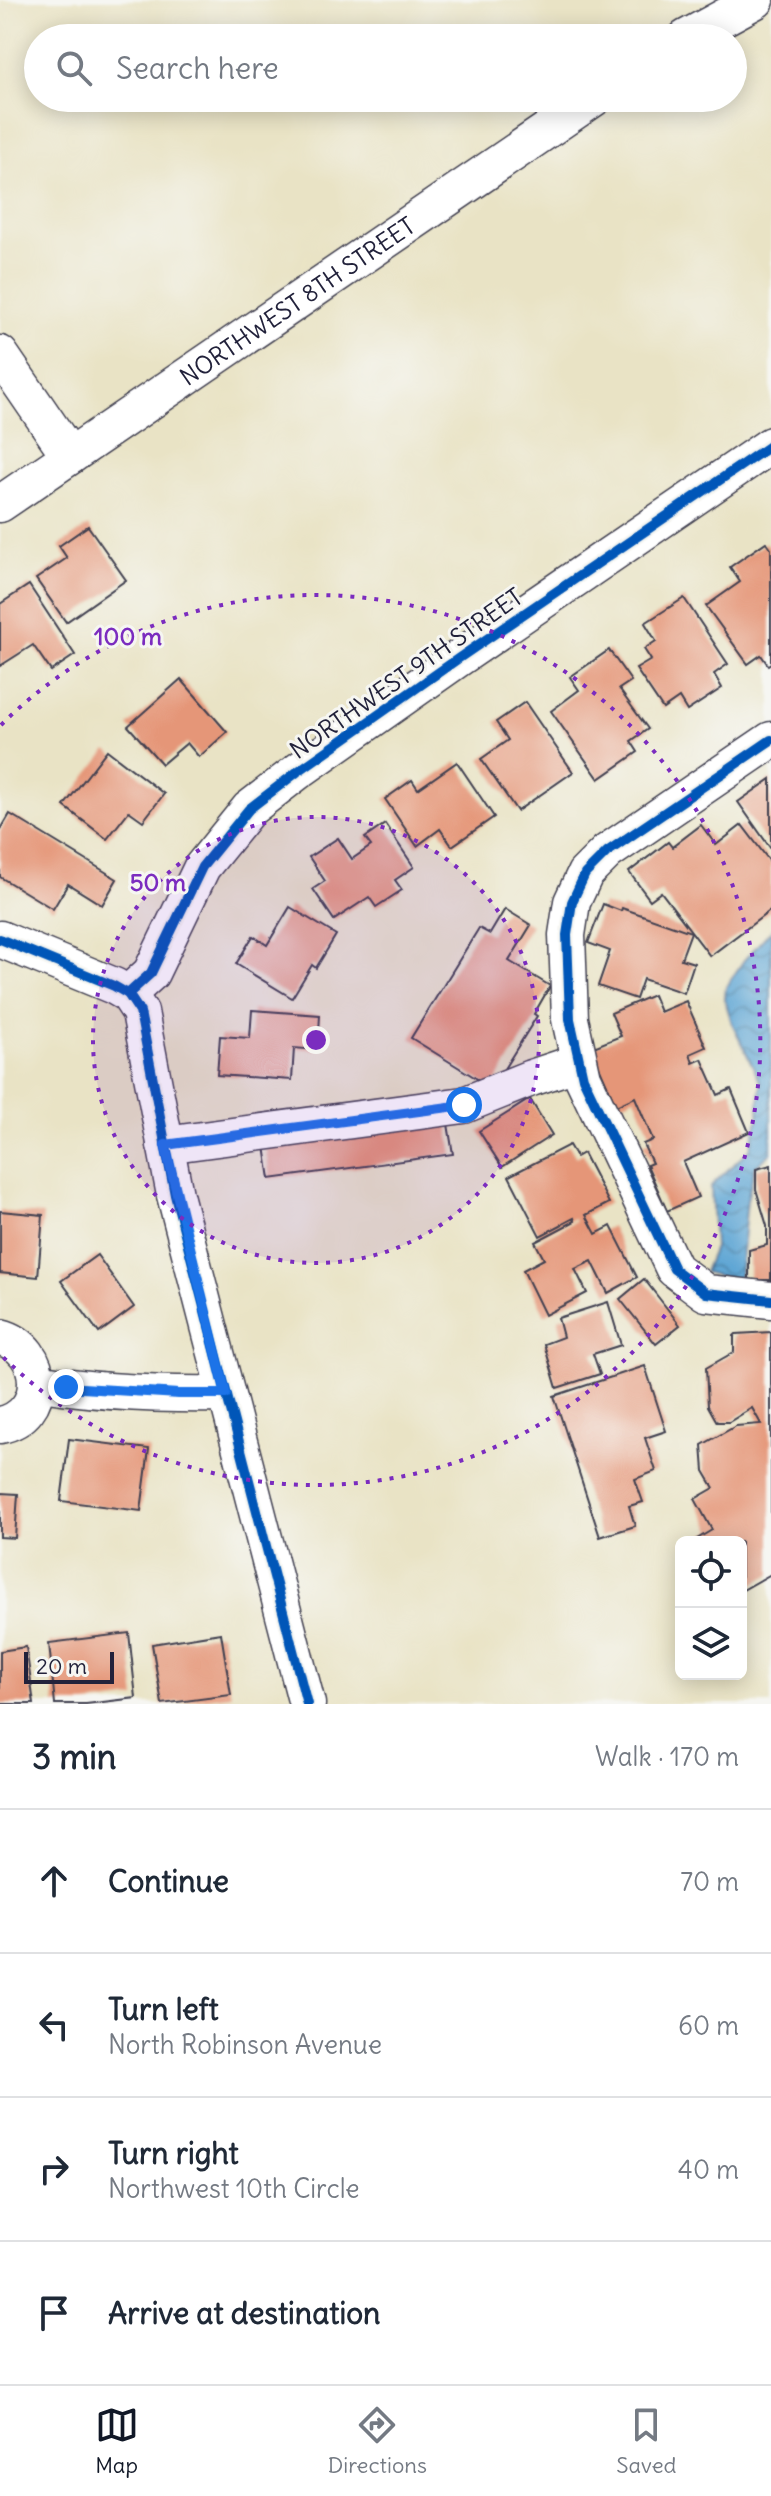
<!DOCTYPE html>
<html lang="en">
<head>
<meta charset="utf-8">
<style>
  :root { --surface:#fff; --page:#f2f2f3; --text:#1f2937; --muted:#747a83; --line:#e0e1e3; --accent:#111827 }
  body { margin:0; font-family:Delius,sans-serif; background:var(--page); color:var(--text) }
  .controls { position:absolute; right:24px; bottom:24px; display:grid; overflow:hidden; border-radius:12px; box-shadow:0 4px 20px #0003 }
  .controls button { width:72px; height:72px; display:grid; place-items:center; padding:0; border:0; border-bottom:2px solid var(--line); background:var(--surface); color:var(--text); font:40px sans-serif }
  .scale { position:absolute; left:24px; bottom:20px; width:90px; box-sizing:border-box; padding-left:8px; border:4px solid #22223b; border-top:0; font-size:22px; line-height:28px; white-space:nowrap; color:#22223b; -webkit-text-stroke:6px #f6f6f2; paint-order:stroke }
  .stop { position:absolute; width:24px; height:24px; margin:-18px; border:6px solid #1a73e8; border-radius:50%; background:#fff }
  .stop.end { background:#1a73e8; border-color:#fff; box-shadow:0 2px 8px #0008 }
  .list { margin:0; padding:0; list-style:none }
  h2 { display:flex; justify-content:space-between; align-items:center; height:104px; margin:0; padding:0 32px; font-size:34px }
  h2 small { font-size:26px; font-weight:400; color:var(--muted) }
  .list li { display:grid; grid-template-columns:52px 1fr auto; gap:24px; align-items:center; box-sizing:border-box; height:144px; padding:0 32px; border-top:2px solid var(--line) }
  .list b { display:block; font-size:30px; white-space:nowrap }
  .list p { margin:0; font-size:26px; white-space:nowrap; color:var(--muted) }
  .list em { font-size:26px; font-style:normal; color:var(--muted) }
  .icon { flex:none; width:44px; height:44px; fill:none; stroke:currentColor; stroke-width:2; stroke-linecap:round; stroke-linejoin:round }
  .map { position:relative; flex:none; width:771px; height:1704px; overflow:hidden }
  .search { position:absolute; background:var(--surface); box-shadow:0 4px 20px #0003; left:24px; right:24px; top:24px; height:88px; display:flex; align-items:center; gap:20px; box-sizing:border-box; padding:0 28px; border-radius:44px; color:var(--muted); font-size:30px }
  .sheet { height:680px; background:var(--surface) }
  nav { display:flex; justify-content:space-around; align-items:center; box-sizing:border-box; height:112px; border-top:2px solid var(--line); background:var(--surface); font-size:22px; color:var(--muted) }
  nav a { display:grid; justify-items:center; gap:4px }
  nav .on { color:var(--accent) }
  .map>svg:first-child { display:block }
  .water { fill:url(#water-waves); stroke:#406488; stroke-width:2 }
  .building { fill:#e59678 }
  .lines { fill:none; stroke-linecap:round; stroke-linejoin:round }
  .minor-casing { stroke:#403f50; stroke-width:39 }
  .minor { stroke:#fff; stroke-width:36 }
  .cycleway-casing { stroke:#f6f6f2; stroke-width:15 }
  .cycleway { stroke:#0057b8; stroke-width:10 }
  .route { stroke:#1a73e8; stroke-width:10 }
  .ring { fill:none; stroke:#7b2cbf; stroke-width:4; stroke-dasharray:4 8 }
  .labels { text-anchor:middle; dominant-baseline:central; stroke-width:6; stroke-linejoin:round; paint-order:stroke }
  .street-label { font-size:24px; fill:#22223b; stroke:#f6f6f2 }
  .centre { fill:#7b2cbf; stroke:#f6f6f2; stroke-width:4 }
  .ring-label { font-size:24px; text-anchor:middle; font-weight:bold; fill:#7b2cbf; stroke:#f6f6f2; stroke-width:6; stroke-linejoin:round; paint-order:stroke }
</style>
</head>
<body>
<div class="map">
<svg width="771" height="1704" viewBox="0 0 771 1704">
  <defs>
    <pattern id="water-waves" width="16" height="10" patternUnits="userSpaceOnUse" patternTransform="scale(2)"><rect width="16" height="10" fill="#5da5d4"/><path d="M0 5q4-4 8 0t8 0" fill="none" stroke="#4c86ad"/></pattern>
  </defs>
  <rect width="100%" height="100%" fill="#f6f6f2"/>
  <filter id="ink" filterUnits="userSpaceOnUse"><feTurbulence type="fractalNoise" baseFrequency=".0125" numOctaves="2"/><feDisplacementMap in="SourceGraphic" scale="16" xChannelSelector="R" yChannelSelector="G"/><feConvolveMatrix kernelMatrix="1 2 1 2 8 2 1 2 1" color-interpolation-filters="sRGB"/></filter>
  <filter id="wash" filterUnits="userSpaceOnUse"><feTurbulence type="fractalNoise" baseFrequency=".006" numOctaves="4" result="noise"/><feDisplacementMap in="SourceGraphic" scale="32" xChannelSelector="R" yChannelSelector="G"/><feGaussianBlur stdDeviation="1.8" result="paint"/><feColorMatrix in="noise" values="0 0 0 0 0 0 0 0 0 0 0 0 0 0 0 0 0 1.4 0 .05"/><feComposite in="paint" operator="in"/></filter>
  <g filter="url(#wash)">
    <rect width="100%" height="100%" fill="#e9e3c5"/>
    <polygon class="water" points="771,930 771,1153 755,1167 747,1200 739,1281 704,1272 714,1247 711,1186 750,1149 758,1120 761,1083 732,1023 725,1000 726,987 744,960"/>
    <g id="blocks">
      <g class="building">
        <polygon points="88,526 126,580 66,622 36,579 67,558 59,546"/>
        <polygon points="766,542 771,549 771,663 768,665 761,655 748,664 706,606 740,582 730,567"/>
        <polygon points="29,585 75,655 51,671 33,645 0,666 0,604"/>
        <polygon points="684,598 728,664 714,674 722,688 687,711 679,698 663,709 636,669 651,660 644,649 656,641 645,623"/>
        <polygon points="609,650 631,681 619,689 648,729 631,741 638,752 599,779 551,711 579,690 570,677"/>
        <polygon points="181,679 227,732 199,757 187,743 162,764 128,726"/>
        <polygon points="525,702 573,772 517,811 481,759 508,740 496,722"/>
        <polygon points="107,750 164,794 143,821 129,811 107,839 64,806"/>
        <polygon points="457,762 494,817 452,846 440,829 417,846 385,799 412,780 418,789"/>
        <polygon points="771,779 771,849 738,802"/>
        <polygon points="10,814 117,879 102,905 68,884 53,909 0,877 0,831"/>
        <polygon points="385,824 414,867 395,880 402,890 376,907 369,897 334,920 313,889 325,881 309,857 338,838 352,859 371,846 365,838"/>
        <polygon points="701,825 716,845 742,825 771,863 771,910 710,956 661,892 650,900 629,872 668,842 672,847"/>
        <polygon points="603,904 621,911 622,908 691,932 681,959 694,963 684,993 643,979 636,999 598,986 610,951 588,943"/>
        <polygon points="290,907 336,935 316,968 312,965 292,998 236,964 253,936 267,945"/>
        <polygon points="505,909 531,925 509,961 550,986 534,1014 537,1016 492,1088 411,1038 479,928 490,934"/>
        <polygon points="653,995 660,1012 686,1001 706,1047 690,1054 693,1063 702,1059 718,1095 731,1089 749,1132 683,1162 698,1197 667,1211 647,1165 652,1163 643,1144 653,1140 635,1097 616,1106 591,1048 621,1036 611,1013"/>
        <polygon points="252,1010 320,1015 318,1050 294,1048 292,1080 217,1075 220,1036 250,1038"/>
        <polygon points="530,1099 552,1135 502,1167 479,1131"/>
        <polygon points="448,1124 453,1154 270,1179 265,1146"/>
        <polygon points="569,1145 576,1157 583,1153 609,1203 586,1215 596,1234 611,1226 637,1277 608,1293 592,1261 575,1269 587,1293 545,1315 523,1270 544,1259 535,1242 575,1221 574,1218 540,1236 509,1176"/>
        <polygon points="771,1165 771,1280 749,1280 749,1250 767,1245 767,1226 756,1189 756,1169"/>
        <polygon points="0,1211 43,1215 38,1277 0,1273"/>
        <polygon points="97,1255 134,1307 99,1333 61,1281"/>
        <polygon points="644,1279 680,1325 656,1344 620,1299"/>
        <polygon points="608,1302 621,1345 593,1354 600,1374 557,1388 544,1344 563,1337 558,1318"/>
        <polygon points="771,1332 771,1574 741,1591 741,1542 699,1542 697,1539 712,1530 695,1499 714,1488 704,1471 702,1445 736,1426 761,1424 752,1408 729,1422 717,1422 708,1406 706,1368 734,1352 734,1336 736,1334"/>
        <polygon points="645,1366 666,1431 645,1438 656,1471 635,1479 643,1502 629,1506 635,1526 600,1537 554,1396"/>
        <polygon points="69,1439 149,1449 141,1511 61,1501"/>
        <polygon points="0,1493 18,1494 15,1538 0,1537"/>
        <polygon points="129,1633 136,1698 86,1704 55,1704 49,1643"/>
        <polygon points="221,1633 231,1695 162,1704 152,1644"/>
        <polygon points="26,1647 34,1704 0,1704 0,1651"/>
      </g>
    </g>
  </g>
  <g filter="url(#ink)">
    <use href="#blocks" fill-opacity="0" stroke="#403f50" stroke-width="2"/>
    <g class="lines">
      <defs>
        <g id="minor">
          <polyline points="686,38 756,0"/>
          <polyline points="0,354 70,456"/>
          <path id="s1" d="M0,504l594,-406"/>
          <polyline points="771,740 607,852 585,874 572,902 567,935 570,1019 583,1078 674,1269 706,1293 771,1300"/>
          <polyline points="0,939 114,986 128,994 140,1012 175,1195 307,1704"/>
          <polyline points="128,994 151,973 202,867 249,809 297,772 459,658 771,445"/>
          <polyline points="165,1145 464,1105 531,1078 579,1062"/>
          <path d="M0,1337c47,11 49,79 0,88"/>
          <path d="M37,1382c62,11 126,13 189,12"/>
        </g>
      </defs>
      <use href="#minor" class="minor-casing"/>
      <use href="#minor" class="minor"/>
      <defs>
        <g id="cycleway">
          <polyline points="771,740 607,852 585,874 572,902 567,935 570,1019 583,1078 674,1269 706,1293 771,1300"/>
          <polyline points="0,939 114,986 128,994 140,1012 175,1195 307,1704"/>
          <polyline points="128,994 151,973 202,867 249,809 297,772 459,658 771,445"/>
        </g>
      </defs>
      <use href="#cycleway" class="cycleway-casing"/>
      <use href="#cycleway" class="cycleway"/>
    </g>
  </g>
  <g class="lines" filter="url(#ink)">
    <polyline class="route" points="66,1387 179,1394 226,1394 165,1145 464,1105"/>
  </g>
  <circle cx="316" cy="1040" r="223" fill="#7b2cbf" fill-opacity=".12"/>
  <g class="ring">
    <circle cx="316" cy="1040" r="223"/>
    <path d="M1 725A445 445 0 1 1 1 1355"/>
  </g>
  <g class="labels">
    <g class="street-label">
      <text stroke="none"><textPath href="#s1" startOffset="360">NORTHWEST 8TH STREET</textPath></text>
      <text transform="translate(406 673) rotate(-35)">NORTHWEST 9TH STREET</text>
    </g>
  </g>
  <circle cx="316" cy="1040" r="12" class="centre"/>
  <g class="ring-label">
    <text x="128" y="645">100 m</text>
    <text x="158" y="891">50 m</text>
  </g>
</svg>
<div class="controls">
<button><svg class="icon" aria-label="locate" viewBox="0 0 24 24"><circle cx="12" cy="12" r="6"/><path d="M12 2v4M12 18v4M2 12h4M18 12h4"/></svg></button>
<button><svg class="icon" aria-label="layers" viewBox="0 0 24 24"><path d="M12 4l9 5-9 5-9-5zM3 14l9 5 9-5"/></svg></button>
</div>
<div class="scale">20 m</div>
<div class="stop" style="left:464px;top:1105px"></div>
<div class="stop end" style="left:66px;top:1387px"></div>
<div class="search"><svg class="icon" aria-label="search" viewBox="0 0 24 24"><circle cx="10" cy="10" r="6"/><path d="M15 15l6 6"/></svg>Search here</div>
</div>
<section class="sheet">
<h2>3 min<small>Walk · 170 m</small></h2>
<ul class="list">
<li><svg class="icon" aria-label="ahead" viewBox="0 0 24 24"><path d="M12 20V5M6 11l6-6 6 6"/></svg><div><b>Continue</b></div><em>70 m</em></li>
<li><svg class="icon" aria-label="left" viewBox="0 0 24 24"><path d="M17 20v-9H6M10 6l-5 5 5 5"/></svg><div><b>Turn left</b><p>North Robinson Avenue</p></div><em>60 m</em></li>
<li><svg class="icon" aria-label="right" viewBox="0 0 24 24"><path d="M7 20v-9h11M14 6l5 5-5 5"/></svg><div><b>Turn right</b><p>Northwest 10th Circle</p></div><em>40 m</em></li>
<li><svg class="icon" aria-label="arrive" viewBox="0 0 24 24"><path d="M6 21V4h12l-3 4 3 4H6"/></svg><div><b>Arrive at destination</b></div></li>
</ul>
</section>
<nav>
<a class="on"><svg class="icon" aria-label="map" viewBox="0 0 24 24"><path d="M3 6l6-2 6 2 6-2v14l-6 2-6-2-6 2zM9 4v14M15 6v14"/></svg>Map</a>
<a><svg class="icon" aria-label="directions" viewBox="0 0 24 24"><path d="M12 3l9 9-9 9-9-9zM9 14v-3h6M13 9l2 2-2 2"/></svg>Directions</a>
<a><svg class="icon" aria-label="saved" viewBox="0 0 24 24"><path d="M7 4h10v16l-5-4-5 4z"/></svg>Saved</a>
</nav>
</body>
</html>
